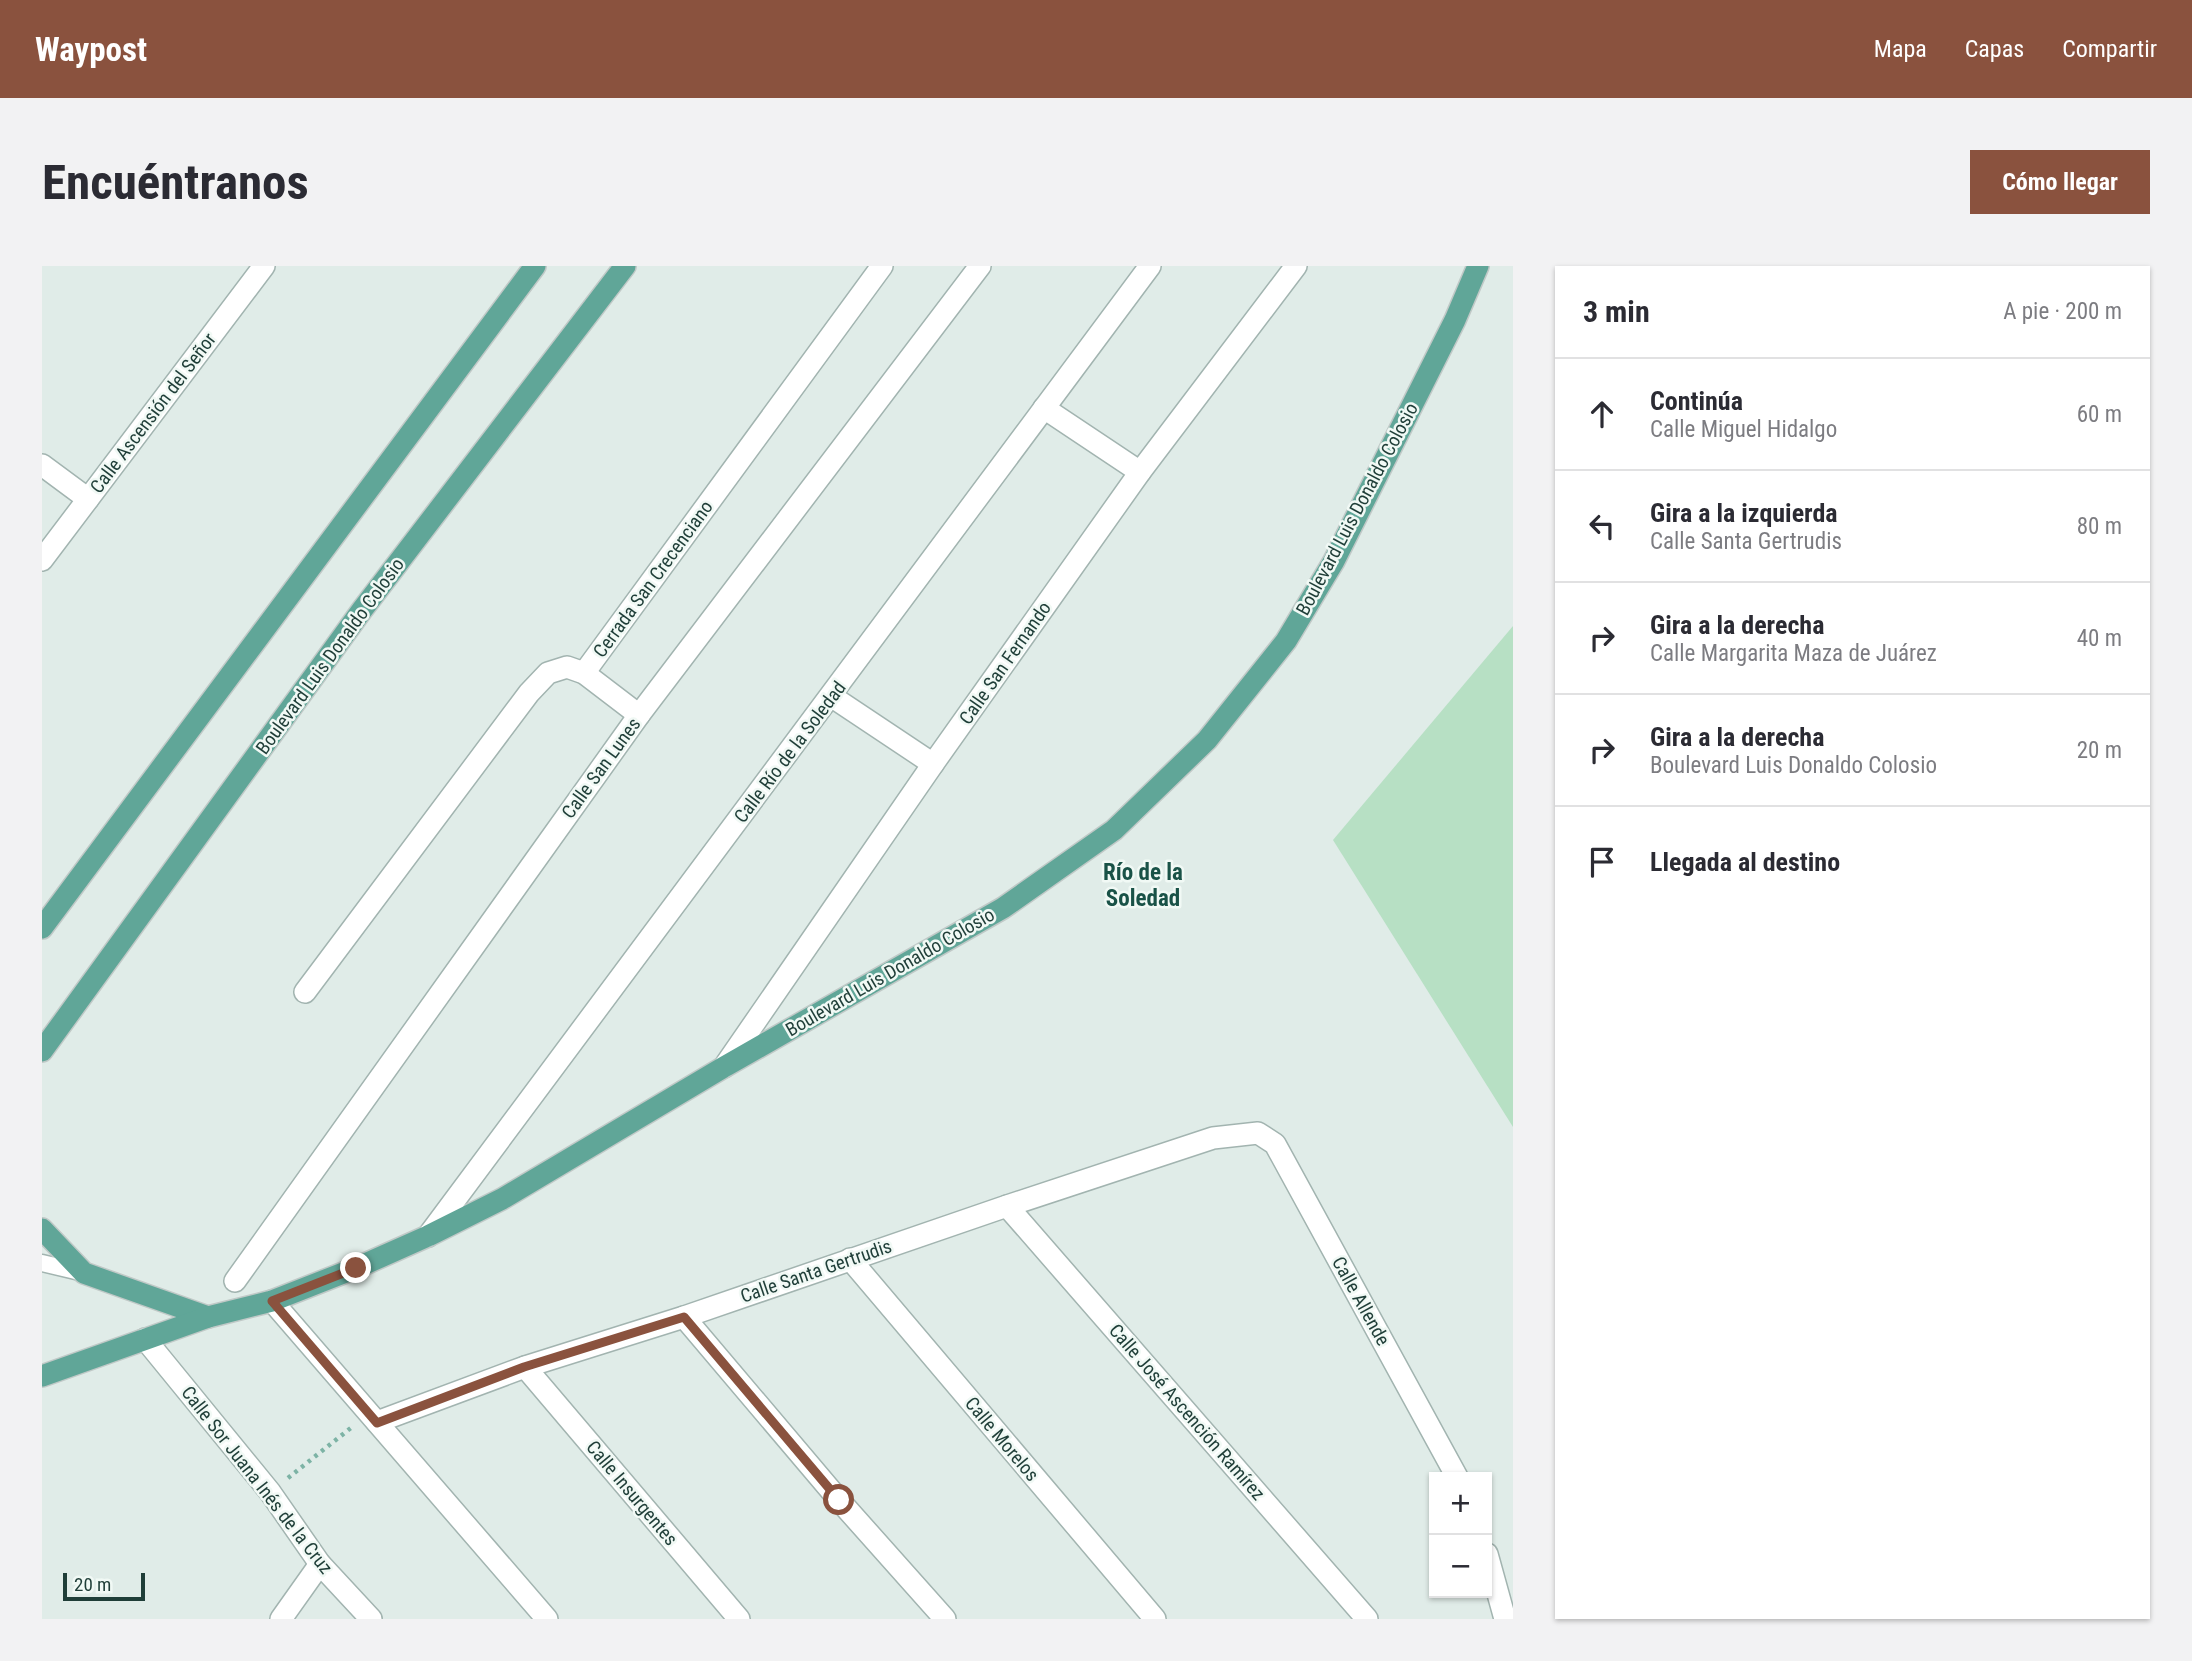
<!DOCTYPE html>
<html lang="es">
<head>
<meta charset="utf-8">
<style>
  :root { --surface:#fff; --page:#f2f2f3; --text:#2b2b33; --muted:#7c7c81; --line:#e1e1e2; --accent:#8a523e }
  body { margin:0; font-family:"Roboto Condensed",sans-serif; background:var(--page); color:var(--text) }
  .controls { position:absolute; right:21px; bottom:21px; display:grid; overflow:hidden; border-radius:0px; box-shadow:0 2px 5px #0004 }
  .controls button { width:63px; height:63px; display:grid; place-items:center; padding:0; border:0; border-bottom:2px solid var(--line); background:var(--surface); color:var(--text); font:35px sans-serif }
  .scale { position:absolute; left:21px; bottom:18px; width:82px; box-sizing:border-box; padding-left:7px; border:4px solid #1f3e38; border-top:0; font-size:19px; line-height:24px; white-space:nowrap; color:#1f3e38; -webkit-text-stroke:5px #f1f9f5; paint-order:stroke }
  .stop { position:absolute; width:21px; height:21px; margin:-16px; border:5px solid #8a523e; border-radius:50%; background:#fff }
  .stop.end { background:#8a523e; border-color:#fff; box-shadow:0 2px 7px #0008 }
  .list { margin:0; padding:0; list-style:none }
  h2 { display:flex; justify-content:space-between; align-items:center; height:91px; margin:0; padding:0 28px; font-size:30px }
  h2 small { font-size:23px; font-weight:400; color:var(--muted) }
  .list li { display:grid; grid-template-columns:46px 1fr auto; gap:21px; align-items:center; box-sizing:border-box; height:112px; padding:0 28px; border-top:2px solid var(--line) }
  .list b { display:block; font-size:26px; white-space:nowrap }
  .list p { margin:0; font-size:23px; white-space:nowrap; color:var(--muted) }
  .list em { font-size:23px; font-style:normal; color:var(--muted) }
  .icon { flex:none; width:38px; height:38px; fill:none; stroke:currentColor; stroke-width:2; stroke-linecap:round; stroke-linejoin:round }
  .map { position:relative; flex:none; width:1471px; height:1353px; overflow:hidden; border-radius:0px }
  header { display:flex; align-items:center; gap:42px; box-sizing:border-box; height:98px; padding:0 35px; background:var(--accent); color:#fff }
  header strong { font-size:33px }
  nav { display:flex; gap:38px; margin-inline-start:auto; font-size:24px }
  .intro { display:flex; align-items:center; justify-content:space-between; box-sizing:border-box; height:168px; padding:0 42px }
  h1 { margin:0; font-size:49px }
  .button { padding:18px 32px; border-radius:0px; background:var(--accent); color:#fff; font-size:24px; font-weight:700 }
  main { display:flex; gap:42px; padding:0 42px }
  aside { flex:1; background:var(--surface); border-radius:0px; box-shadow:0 2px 5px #0004 }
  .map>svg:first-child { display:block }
  .grass { fill:#b7e0c4 }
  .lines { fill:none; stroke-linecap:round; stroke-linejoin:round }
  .service-casing { stroke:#a2b4b0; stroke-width:19 }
  .minor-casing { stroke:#a2b4b0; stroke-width:24 }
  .primary-casing { stroke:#c0c9c7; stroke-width:24 }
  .path { stroke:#7db3a5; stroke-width:4.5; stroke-dasharray:3.5 5; stroke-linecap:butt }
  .service { stroke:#fff; stroke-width:16 }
  .minor { stroke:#fff; stroke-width:21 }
  .primary { stroke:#60a698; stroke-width:21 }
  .route { stroke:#8a523e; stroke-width:9 }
  .labels { text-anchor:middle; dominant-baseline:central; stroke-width:5; stroke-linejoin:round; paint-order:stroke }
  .street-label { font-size:19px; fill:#1f3e38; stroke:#f1f9f5 }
  .quarter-label { font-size:23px; font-weight:bold; fill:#195247; stroke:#f1f9f5 }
</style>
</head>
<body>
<header>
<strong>Waypost</strong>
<nav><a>Mapa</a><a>Capas</a><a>Compartir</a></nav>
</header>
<div class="intro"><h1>Encuéntranos</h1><a class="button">Cómo llegar</a></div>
<main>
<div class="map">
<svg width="1471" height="1353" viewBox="0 0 1471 1353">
  <rect width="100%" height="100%" fill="#e0ece8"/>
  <polygon class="grass" points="1471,360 1471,861 1291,574"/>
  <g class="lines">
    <defs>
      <polyline id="service" points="0,997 42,1007"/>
      <g id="minor">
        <polyline points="1002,142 1098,206"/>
        <polyline points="0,199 46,233"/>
        <polyline points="0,294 222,0"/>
        <polyline points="542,407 840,0"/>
        <polyline points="789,430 891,498"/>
        <polyline points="263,726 487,427 506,407 525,401 542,407 597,449"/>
        <polyline points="682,801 891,498 1098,206 1254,0"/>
        <polyline points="965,940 1325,1353"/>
        <polyline points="386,970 1108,0"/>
        <polyline points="808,993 1113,1353"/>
        <polyline points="193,1015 597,449 938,0"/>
        <polyline points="230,1035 505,1353"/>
        <polyline points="642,1051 797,1234 903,1353"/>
        <polyline points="103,1073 228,1226 278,1298 329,1353"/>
        <polyline points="483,1101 697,1353"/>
        <polyline points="335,1156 483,1101 642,1051 965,940 1171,872 1216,867 1233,878 1415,1211"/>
        <polyline points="1445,1288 1463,1353"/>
        <polyline points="239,1353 278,1298"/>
      </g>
      <g id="primary">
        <polyline points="0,662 493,0"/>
        <polyline points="0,785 320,344 583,0"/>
        <polyline points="0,963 42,1007 166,1051"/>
        <polyline points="0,1110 166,1051 230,1035 314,1002 386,970 460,933 682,801 961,642 1072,564 1165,474 1244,375 1292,295 1413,54 1436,0"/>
      </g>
    </defs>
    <use href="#service" class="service-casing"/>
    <use href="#minor" class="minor-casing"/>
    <use href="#primary" class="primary-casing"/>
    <polyline class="path" points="246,1212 310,1161"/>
    <use href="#service" class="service"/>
    <use href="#minor" class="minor"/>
    <use href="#primary" class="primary"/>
  </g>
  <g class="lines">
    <polyline class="route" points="314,1002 230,1035 335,1157 482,1101 642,1051 797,1234"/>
  </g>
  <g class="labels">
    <g class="street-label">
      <text transform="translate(111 147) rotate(-53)">Calle Ascensión del Señor</text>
      <text transform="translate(1315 243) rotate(-62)">Boulevard Luis Donaldo Colosio</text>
      <text transform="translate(611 313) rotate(-54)">Cerrada San Crecenciano</text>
      <text transform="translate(288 390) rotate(-54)">Boulevard Luis Donaldo Colosio</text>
      <text transform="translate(963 397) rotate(-55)">Calle San Fernando</text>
      <text transform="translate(748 486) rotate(-53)">Calle Río de la Soledad</text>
      <text transform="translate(559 502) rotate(-54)">Calle San Lunes</text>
      <text transform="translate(848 706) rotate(-30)">Boulevard Luis Donaldo Colosio</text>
      <text transform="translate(774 1005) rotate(-19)">Calle Santa Gertrudis</text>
      <text transform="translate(1319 1035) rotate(61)">Calle Allende</text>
      <text transform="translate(1145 1146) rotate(49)">Calle José Ascención Ramírez</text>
      <text transform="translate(960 1173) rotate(50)">Calle Morelos</text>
      <text transform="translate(215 1214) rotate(52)">Calle Sor Juana Inés de la Cruz</text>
      <text transform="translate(590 1227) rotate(50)">Calle Insurgentes</text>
    </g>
    <g class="quarter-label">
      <text x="1101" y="606">Río de la<tspan x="1101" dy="26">Soledad</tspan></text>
    </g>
  </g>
</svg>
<div class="controls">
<button>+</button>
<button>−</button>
</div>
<div class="scale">20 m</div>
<div class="stop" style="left:797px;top:1234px"></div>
<div class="stop end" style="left:314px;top:1002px"></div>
</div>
<aside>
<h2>3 min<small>A pie · 200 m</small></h2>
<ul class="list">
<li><svg class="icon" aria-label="ahead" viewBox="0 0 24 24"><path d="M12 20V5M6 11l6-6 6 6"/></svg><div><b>Continúa</b><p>Calle Miguel Hidalgo</p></div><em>60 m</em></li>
<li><svg class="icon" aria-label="left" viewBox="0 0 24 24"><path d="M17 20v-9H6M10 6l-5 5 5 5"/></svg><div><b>Gira a la izquierda</b><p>Calle Santa Gertrudis</p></div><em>80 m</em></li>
<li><svg class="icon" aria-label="right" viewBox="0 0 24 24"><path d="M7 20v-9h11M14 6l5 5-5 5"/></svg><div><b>Gira a la derecha</b><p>Calle Margarita Maza de Juárez</p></div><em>40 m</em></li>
<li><svg class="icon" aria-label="right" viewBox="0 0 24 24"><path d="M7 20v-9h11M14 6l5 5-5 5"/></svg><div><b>Gira a la derecha</b><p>Boulevard Luis Donaldo Colosio</p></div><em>20 m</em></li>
<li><svg class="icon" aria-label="arrive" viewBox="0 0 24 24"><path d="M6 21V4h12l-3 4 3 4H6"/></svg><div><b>Llegada al destino</b></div></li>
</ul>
</aside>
</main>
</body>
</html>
